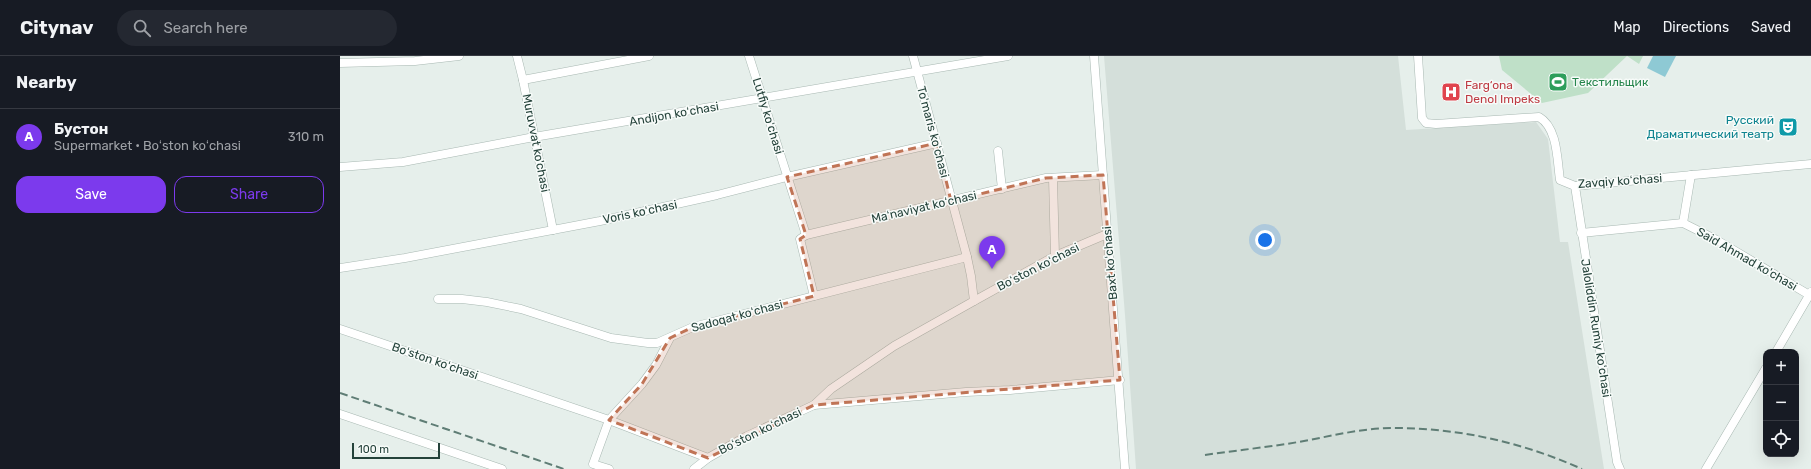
<!DOCTYPE html>
<html lang="en">
<head>
<meta charset="utf-8">
<style>
  :root { --surface:#171b24; --page:#242831; --text:#f1f3f6; --muted:#9ea1a6; --line:#363941; --accent:#7c3aed }
  body { margin:0; font-family:Rubik,sans-serif; background:var(--page); color:var(--text) }
  .controls { position:absolute; right:12px; bottom:12px; display:grid; overflow:hidden; border-radius:8px; box-shadow:0 4px 16px #0002 }
  .controls button { width:36px; height:36px; display:grid; place-items:center; padding:0; border:0; border-bottom:1px solid var(--line); background:var(--surface); color:var(--text); font:20px sans-serif }
  .scale { position:absolute; left:12px; bottom:10px; width:88px; box-sizing:border-box; padding-left:4px; border:2px solid #24423a; border-top:0; font-size:11px; line-height:14px; white-space:nowrap; color:#24423a; -webkit-text-stroke:3px #f7fbf9; paint-order:stroke }
  .you { position:absolute; left:925px; top:184px; width:14px; height:14px; margin:-10px; border:3px solid #fff; border-radius:50%; background:#1a73e8; box-shadow:0 0 0 6px #1a73e833 }
  .badge { display:grid; place-items:center; width:26px; height:26px; border-radius:50%; background:var(--accent); color:#fff; font-size:13px; font-weight:700 }
  .pin { position:absolute; translate:-50% -33px; filter:drop-shadow(0 1px 2px #0008) }
  .pin::after { content:''; position:absolute; top:21px; width:14px; height:12px; background:inherit; clip-path:polygon(0 0,100% 0,50% 100%) }
  .list { margin:0; padding:0; list-style:none }
  h2 { display:flex; justify-content:space-between; align-items:center; height:52px; margin:0; padding:0 16px; font-size:17px }
  h2 small { font-size:13px; font-weight:400; color:var(--muted) }
  .list li { display:grid; grid-template-columns:26px 1fr auto; gap:12px; align-items:center; box-sizing:border-box; height:56px; padding:0 16px; border-top:1px solid var(--line) }
  .list b { display:block; font-size:15px; white-space:nowrap }
  .list p { margin:0; font-size:13px; white-space:nowrap; color:var(--muted) }
  .list em { font-size:13px; font-style:normal; color:var(--muted) }
  .actions { display:flex; gap:8px; padding:12px 16px }
  .actions a { flex:1; padding:9px 0; border:1px solid var(--accent); border-radius:12px; text-align:center; font-size:14px; color:var(--accent) }
  .actions .main { background:var(--accent); color:#fff }
  .icon { flex:none; width:22px; height:22px; fill:none; stroke:currentColor; stroke-width:2; stroke-linecap:round; stroke-linejoin:round }
  .map { position:relative; flex:none; width:1471px; height:413px; overflow:hidden }
  header { display:flex; align-items:center; gap:24px; box-sizing:border-box; height:56px; padding:0 20px; background:var(--surface); border-bottom:1px solid var(--line) }
  header strong { font-size:19px }
  nav { display:flex; gap:22px; margin-inline-start:auto; font-size:14px }
  .search { width:280px; height:36px; background:var(--page); display:flex; align-items:center; gap:10px; box-sizing:border-box; padding:0 14px; border-radius:22px; color:var(--muted); font-size:15px }
  main { display:flex }
  aside { flex:1; background:var(--surface) }
  .map>svg:first-child { display:block }
  .built { fill:#d4dfda }
  .green { fill:#bfe0c8 }
  .water { fill:#8ec9d4 }
  .lines { fill:none; stroke-linecap:round; stroke-linejoin:round }
  .minor-casing { stroke:#a8b8b2; stroke-width:9 }
  .minor { stroke:#fff; stroke-width:8 }
  .rail { stroke:#5f7d75; stroke-width:2; stroke-dasharray:8 4; stroke-linecap:butt }
  .marked { fill:#c07456; fill-opacity:0.2; stroke:#c07456; stroke-width:3; stroke-dasharray:8 5; stroke-linejoin:round }
  .labels { text-anchor:middle; dominant-baseline:central; stroke-width:3; stroke-linejoin:round; paint-order:stroke }
  .leisure-label { font-size:12px; fill:#27864d; stroke:#f7fbf9; text-anchor:start }
  .health-label { font-size:12px; fill:#be3a42; stroke:#f7fbf9; text-anchor:start }
  .street-label { font-size:12px; fill:#24423a; stroke:#f7fbf9 }
  .culture-label { font-size:12px; fill:#0d838f; stroke:#f7fbf9; text-anchor:end }
</style>
</head>
<body>
<header>
<strong>Citynav</strong>
<div class="search"><svg class="icon" aria-label="search" viewBox="0 0 24 24"><circle cx="10" cy="10" r="6"/><path d="M15 15l6 6"/></svg>Search here</div>
<nav><a>Map</a><a>Directions</a><a>Saved</a></nav>
</header>
<main>
<aside>
<h2>Nearby<small></small></h2>
<ul class="list">
<li><span class="badge">A</span><div><b>Бустон</b><p>Supermarket · Boʻston koʻchasi</p></div><em>310 m</em></li>
</ul>
<div class="actions"><a class="main">Save</a><a>Share</a></div>
</aside>
<div class="map">
<svg width="1471" height="413" viewBox="0 0 1471 413">
  <rect width="100%" height="100%" fill="#e6efeb"/>
  <polygon class="built" points="764,0 1058,0 1066,74 1196,66 1208,83 1220,186 1228,186 1264,413 796,413 785,259"/>
  <polygon class="green" points="1159,0 1303,0 1299,8 1287,0 1248,37 1202,47 1162,14"/>
  <polygon class="water" points="1313,0 1336,0 1325,21 1307,12"/>
  <g class="lines">
    <defs>
      <g id="minor">
        <polyline points="177,0 183,24 213,174"/>
        <polyline points="409,0 466,179 706,122 763,119"/>
        <polyline points="573,0 627,201 631,220 634,245"/>
        <polyline points="754,0 785,413"/>
        <path d="M1078,0l4,62 4,5 10,1 103,-7c19,11 18,43 21,63l15,6 236,-22"/>
        <polyline points="0,7 75,5 119,0"/>
        <polyline points="183,24 309,0"/>
        <polyline points="658,95 662,133"/>
        <polyline points="0,111 63,106 194,81 668,0"/>
        <polyline points="713,122 715,200"/>
        <polyline points="1235,130 1277,406 1280,413"/>
        <polyline points="1343,167 1351,119"/>
        <polyline points="1241,177 1343,167 1375,183 1471,240"/>
        <polyline points="466,179 460,183 474,240"/>
        <polyline points="0,212 65,202 260,165 377,139 447,121 597,87"/>
        <polyline points="98,243 122,243 147,246 181,253 271,282 308,287 317,287 353,271 627,201"/>
        <polyline points="0,273 269,364 368,402 407,380 474,349 491,333 554,290 634,245 715,200 767,178"/>
        <polyline points="1436,296 1471,236"/>
        <polyline points="474,349 626,336 670,334 780,324"/>
        <polyline points="0,358 162,413"/>
        <polyline points="269,413 253,408 269,364 302,328 316,309 330,282"/>
        <polyline points="354,413 368,402"/>
        <polyline points="1366,413 1426,312"/>
      </g>
    </defs>
    <use href="#minor" class="minor-casing"/>
    <use href="#minor" class="minor"/>
    <g class="rail">
      <polyline points="0,337 224,413"/>
      <path d="M865,399c33,-5 66,-8 99,-14 32,-6 63,-14 96,-13 63,1 124,15 182,41"/>
    </g>
  </g>
  <path class="marked" d="M597,87l14,58 95,-23 57,-3 17,205 -306,25 -106,53 -99,-38 33,-36 28,-46 23,-11 121,-31 -14,-57 6,-4 -19,-58z"/>
  <defs>
    <symbol id="stadium-square" viewBox="-11 -11 22 22"><rect x="-9" y="-9" width="18" height="18" rx="4" fill="#2e9e5b" stroke="#f7fbf9"/><path d="M0-5a6.5 5 0 1 0 0 10a6.5 5 0 1 0 0-10ZM-3.5-1.8h7v3.6h-7Z" fill="#fff"/></symbol>
    <symbol id="hospital-square" viewBox="-11 -11 22 22"><rect x="-9" y="-9" width="18" height="18" rx="4" fill="#e0444e" stroke="#f7fbf9"/><path d="M-5-5h3v3.5h4V-5h3V5h-3V1.5h-4V5h-3Z" fill="#fff"/></symbol>
    <symbol id="theatre-square" viewBox="-11 -11 22 22"><rect x="-9" y="-9" width="18" height="18" rx="4" fill="#0f9aa8" stroke="#f7fbf9"/><path d="M-5-5.5Q0-4 5-5.5V0Q5 5 0 6Q-5 5-5 0ZM-3.3-2.5H-1v1.5H-3.3ZM1-2.5H3.3v1.5H1ZM-2.8 1Q0 5.5 2.8 1Z" fill="#fff"/></symbol>
  </defs>
  <g fill-rule="evenodd">
    <use href="#stadium-square" x="1207" y="15" width="22" height="22"/>
    <use href="#hospital-square" x="1100" y="25" width="22" height="22"/>
    <use href="#theatre-square" x="1437" y="60" width="22" height="22"/>
  </g>
  <g class="labels">
    <g class="leisure-label">
      <text x="1232" y="26">Текстильщик</text>
    </g>
    <g class="health-label">
      <text x="1125" y="29">Farg‘ona<tspan x="1125" dy="14">Denol Impeks</tspan></text>
    </g>
    <g class="street-label">
      <text transform="translate(334 58) rotate(-10)">Andijon koʻchasi</text>
      <text transform="translate(428 60) rotate(73)">Lutfiy koʻchasi</text>
      <text transform="translate(593 76) rotate(75)">Toʻmaris koʻchasi</text>
      <text transform="translate(196 87) rotate(79)">Muruvvat ko'chasi</text>
      <text transform="translate(1280 125) rotate(-4)">Zavqiy koʻchasi</text>
      <text transform="translate(584 151) rotate(-13)">Maʻnaviyat koʻchasi</text>
      <text transform="translate(300 156) rotate(-12)">Voris koʻchasi</text>
      <text transform="translate(1407 203) rotate(30)">Said Ahmad ko'chasi</text>
      <text transform="translate(770 207) rotate(-95)">Baxt koʻchasi</text>
      <text transform="translate(698 211) rotate(-27)">Boʻston koʻchasi</text>
      <text transform="translate(397 260) rotate(-15)">Sadoqat koʻchasi</text>
      <text transform="translate(1256 272) rotate(81)">Jaloliddin Rumiy koʻchasi</text>
      <text transform="translate(95 305) rotate(19)">Boʻston koʻchasi</text>
      <text transform="translate(420 375) rotate(-26)">Boʻston koʻchasi</text>
    </g>
    <g class="culture-label">
      <text x="1434" y="64">Русский<tspan x="1434" dy="14">Драматический театр</tspan></text>
    </g>
  </g>
</svg>
<div class="controls">
<button>+</button>
<button>−</button>
<button><svg class="icon" aria-label="locate" viewBox="0 0 24 24"><circle cx="12" cy="12" r="6"/><path d="M12 2v4M12 18v4M2 12h4M18 12h4"/></svg></button>
</div>
<div class="scale">100 m</div>
<div class="you"></div>
<div class="pin badge" style="left:652px;top:213px">A</div>
</div>
</main>
</body>
</html>
